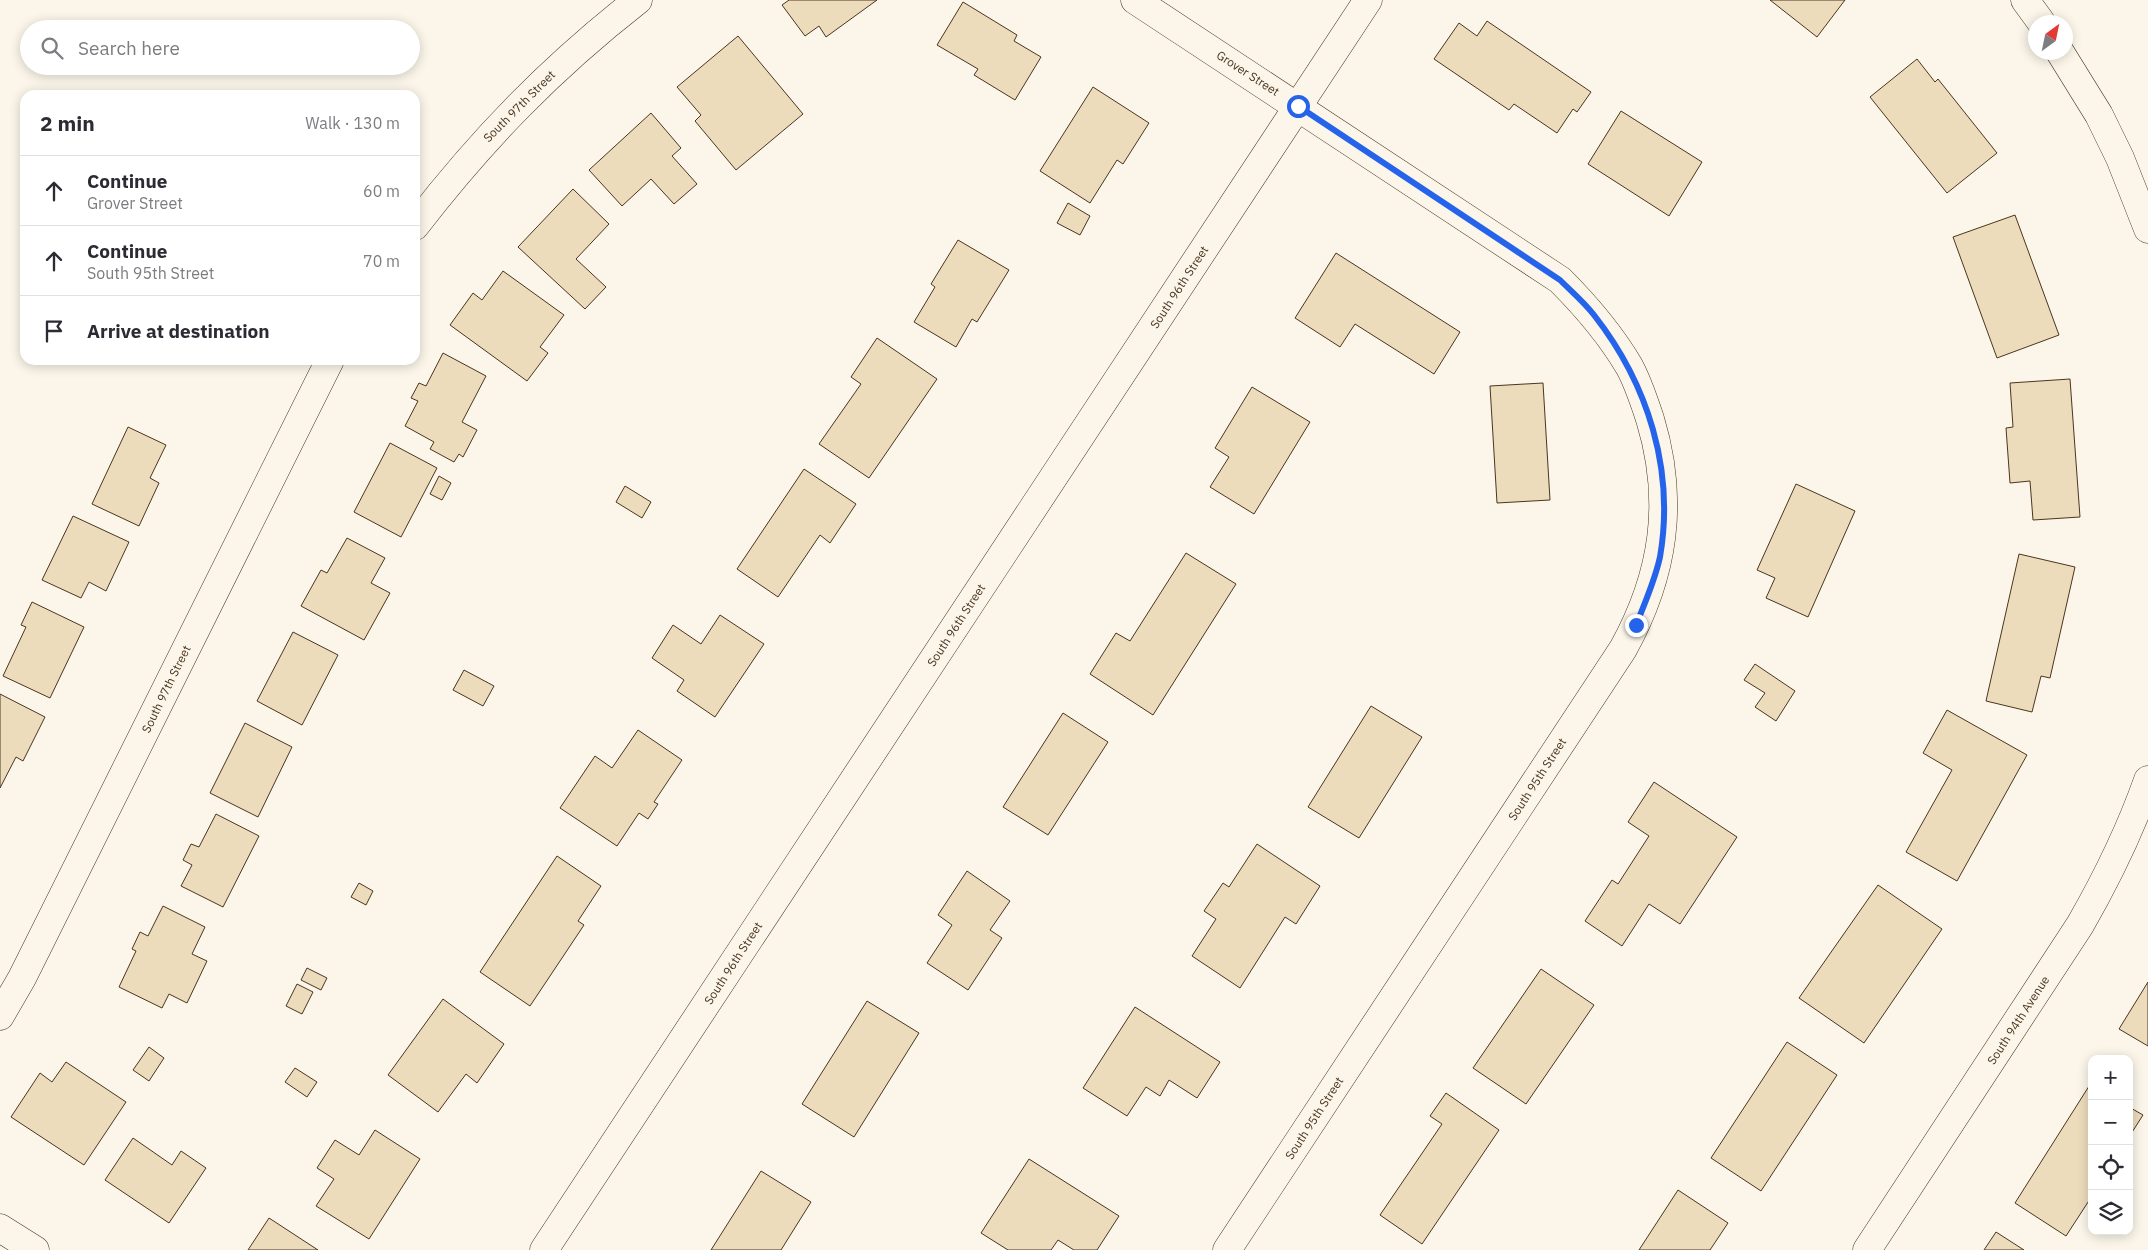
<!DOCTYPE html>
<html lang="en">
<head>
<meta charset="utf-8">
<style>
  :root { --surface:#fff; --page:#f2f2f3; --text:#2b2b33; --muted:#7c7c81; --line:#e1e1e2 }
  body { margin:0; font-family:"IBM Plex Sans",sans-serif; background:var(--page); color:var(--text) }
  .controls { position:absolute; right:15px; bottom:15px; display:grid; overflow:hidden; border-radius:10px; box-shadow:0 2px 12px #0003 }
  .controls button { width:45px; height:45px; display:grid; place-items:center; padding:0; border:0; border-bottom:1px solid var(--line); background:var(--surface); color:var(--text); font:25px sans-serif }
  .compass { position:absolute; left:2028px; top:15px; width:45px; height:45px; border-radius:50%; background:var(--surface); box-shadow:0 2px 12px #0003; rotate:33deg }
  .stop { position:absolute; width:15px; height:15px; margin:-11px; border:4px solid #2563eb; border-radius:50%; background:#fff }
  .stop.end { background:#2563eb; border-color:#fff; box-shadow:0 1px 5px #0008 }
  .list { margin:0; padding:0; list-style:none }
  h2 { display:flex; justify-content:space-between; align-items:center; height:65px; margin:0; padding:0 20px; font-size:21px }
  h2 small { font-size:16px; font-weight:400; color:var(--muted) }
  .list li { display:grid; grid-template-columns:32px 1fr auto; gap:15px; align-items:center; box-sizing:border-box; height:70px; padding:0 20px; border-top:1px solid var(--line) }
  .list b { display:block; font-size:19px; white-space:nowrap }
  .list p { margin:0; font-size:16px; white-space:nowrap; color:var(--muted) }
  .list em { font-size:16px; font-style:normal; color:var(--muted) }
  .icon { flex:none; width:28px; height:28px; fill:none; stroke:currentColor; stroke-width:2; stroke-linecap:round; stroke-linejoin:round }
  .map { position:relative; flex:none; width:2148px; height:1250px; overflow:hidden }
  .search { position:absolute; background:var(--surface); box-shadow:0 2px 12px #0003; left:20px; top:20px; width:400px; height:55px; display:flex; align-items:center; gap:12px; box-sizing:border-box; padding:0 18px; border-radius:28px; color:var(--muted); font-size:19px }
  .panel { position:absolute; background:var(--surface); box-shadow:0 2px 12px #0003; left:20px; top:90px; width:400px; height:275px; border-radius:15px }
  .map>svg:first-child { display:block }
  .building { fill:#ecdcbc; stroke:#4a3520 }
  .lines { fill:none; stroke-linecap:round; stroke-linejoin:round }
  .minor-casing { stroke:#4a3520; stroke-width:29 }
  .tertiary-casing { stroke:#4a3520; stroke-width:29 }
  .minor { stroke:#fbf6e9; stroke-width:28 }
  .tertiary { stroke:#fbf6e9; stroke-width:28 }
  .route { stroke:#2563eb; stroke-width:6 }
  .labels { text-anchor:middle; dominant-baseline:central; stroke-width:4; stroke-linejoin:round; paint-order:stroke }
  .street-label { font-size:12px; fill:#4a3520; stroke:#fbf6e9 }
</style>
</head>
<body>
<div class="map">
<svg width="2148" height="1250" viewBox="0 0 2148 1250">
  <rect width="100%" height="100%" fill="#fbf6e9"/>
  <g class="building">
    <polygon points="789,0 877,0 826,37 819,26 805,36 782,5"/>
    <polygon points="1770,0 1845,0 1817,37"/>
    <polygon points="963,2 1017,35 1014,41 1041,57 1015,100 974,75 978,69 937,45"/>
    <polygon points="1487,21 1591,92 1577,112 1573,109 1557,133 1514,104 1509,110 1434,59 1459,23 1477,36"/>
    <polygon points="738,36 803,114 736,170 695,121 701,115 677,87"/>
    <polygon points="1917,59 1935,82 1938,79 1997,153 1947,193 1870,97"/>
    <polygon points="1093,87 1149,123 1123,164 1117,160 1090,203 1040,171"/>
    <polygon points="1621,111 1702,162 1669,216 1588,164"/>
    <polygon points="651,113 681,148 672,156 697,184 674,204 651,179 622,206 589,170"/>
    <polygon points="573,189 609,224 576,259 606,287 585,309 518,247"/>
    <polygon points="1068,203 1090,216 1080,235 1057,223"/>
    <polygon points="2015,215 2059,335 1997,358 1953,237"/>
    <polygon points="958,240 1009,270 977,322 972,319 956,347 914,322 935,287 931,284"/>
    <polygon points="1336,253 1460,332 1434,374 1355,324 1340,347 1295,318"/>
    <polygon points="503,271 564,315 540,347 548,353 527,381 450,325 473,293 482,300"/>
    <polygon points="877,338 937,379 869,478 819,444 861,384 851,377"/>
    <polygon points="443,353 486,376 462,422 477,430 463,457 459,454 454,462 430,449 434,442 405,426 418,401 411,398 419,383 426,386"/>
    <polygon points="2070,379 2080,517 2033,520 2030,481 2010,483 2006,428 2013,427 2010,383"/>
    <polygon points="1543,383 1550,500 1497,503 1490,386"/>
    <polygon points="1252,387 1310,422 1254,514 1210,487 1229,457 1215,448"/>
    <polygon points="128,427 166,445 150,478 159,483 139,526 92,504"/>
    <polygon points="390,443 437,468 401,537 354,512"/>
    <polygon points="804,469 856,504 830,543 820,535 778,597 737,569"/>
    <polygon points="439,476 451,483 442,500 430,494"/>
    <polygon points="1796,484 1855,511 1808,617 1766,598 1775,578 1757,570"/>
    <polygon points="625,486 651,502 642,518 616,502"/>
    <polygon points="73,516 129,542 106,591 89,582 81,598 42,580"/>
    <polygon points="347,538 385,558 371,583 390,593 364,640 301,606 321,570 327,573"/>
    <polygon points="1186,553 1236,584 1153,715 1090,674 1116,633 1130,641"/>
    <polygon points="2019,554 2075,567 2050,678 2041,676 2032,712 1986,701"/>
    <polygon points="32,602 84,627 50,698 3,676 26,627 21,625"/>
    <polygon points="720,615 764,644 715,717 677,691 684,680 652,658 673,625 701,644"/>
    <polygon points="293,632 338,655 302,725 257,701"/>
    <polygon points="1755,664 1795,691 1776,721 1755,707 1765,693 1744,680"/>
    <polygon points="464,670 494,686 483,706 453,690"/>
    <polygon points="0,694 45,717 23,761 16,757 0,788"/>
    <polygon points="1371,706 1422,737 1359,838 1308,807"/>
    <polygon points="1947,710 2027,755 1957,881 1906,852 1952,770 1923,753"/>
    <polygon points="1063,713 1108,742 1048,835 1003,807"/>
    <polygon points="245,723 292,747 258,817 210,793"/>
    <polygon points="638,730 682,760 654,802 658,804 648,819 639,813 617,846 560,808 595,756 612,768"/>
    <polygon points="1654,782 1737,837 1680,924 1649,904 1622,946 1585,921 1612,880 1618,884 1649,836 1628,822"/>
    <polygon points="216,814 259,836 223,907 181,886 192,865 183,860 191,844 199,847"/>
    <polygon points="1257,844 1320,886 1296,924 1285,917 1240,988 1192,956 1216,919 1204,911 1223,883 1229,887"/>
    <polygon points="557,856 601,886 578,921 584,925 530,1006 480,972"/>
    <polygon points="967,871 1010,901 990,930 1002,938 968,990 927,963 952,925 938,915"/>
    <polygon points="359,883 373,891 366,905 351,897"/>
    <polygon points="1878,885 1942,929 1864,1043 1799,998"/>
    <polygon points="163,906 205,927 192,954 207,961 187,1003 169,994 162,1008 119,987 136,951 132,949 140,932 148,936"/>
    <polygon points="307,968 327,978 321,990 301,980"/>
    <polygon points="1541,969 1594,1005 1526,1104 1473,1068"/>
    <polygon points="2148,982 2148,1046 2119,1029"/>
    <polygon points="297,984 313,992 302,1014 286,1006"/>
    <polygon points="443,999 504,1044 477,1083 466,1074 438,1112 388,1075"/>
    <polygon points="867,1001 919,1033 854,1137 802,1104"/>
    <polygon points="1135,1007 1220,1062 1197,1098 1169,1080 1160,1096 1146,1087 1127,1116 1083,1088"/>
    <polygon points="1787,1042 1837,1075 1761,1191 1711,1158"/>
    <polygon points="149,1047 164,1058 149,1081 133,1070"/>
    <polygon points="66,1062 126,1102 84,1165 11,1117 40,1073 52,1082"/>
    <polygon points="295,1068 317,1082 307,1097 285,1082"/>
    <polygon points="2091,1083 2092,1196 2066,1236 2015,1203"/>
    <polygon points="1446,1093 1499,1130 1422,1244 1380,1215 1442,1124 1430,1116"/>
    <polygon points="2129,1107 2143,1115 2129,1137"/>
    <polygon points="375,1130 420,1159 369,1239 316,1206 334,1179 317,1168 335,1140 359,1155"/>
    <polygon points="133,1138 172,1165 181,1151 206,1168 169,1223 105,1180"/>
    <polygon points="1029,1159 1119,1216 1097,1250 1074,1250 1058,1240 1051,1250 1008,1250 981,1233"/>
    <polygon points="761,1171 811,1202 781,1250 711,1250"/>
    <polygon points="1678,1190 1728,1223 1710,1250 1639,1250"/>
    <polygon points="269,1218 318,1250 248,1250"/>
    <polygon points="1996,1232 2024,1250 1984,1250"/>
  </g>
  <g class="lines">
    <defs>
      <g id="minor">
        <path d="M1135,0l425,280c26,26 50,54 69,86 9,16 15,35 21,53 25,82 14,156 -27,230l-396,601"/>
        <polyline points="2025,0 2041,22"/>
        <polyline points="2060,52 2099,115 2120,158 2148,229"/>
        <path d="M415,226c67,-87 136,-158 223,-226"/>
        <polyline points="0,1016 22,978 330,360"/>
        <polyline points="0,1228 35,1250"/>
        <path d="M1867,1250l213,-325c27,-47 50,-94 68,-145"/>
      </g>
      <polyline id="tertiary" points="544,1250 1368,0"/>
    </defs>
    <use href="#minor" class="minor-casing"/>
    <use href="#tertiary" class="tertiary-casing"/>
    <use href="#minor" class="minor"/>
    <use href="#tertiary" class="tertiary"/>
  </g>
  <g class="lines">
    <path class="route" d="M1298,106l262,174c11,11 24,22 34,35 54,69 81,155 66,242 -5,23 -15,46 -24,68"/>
  </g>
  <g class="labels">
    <g class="street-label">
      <text transform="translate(1248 73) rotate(33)">Grover Street</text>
      <text transform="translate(519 106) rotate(-45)">South 97th Street</text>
      <text transform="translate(1179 287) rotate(-57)">South 96th Street</text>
      <text transform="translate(956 625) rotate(-57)">South 96th Street</text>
      <text transform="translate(166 689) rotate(-64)">South 97th Street</text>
      <text transform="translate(1537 779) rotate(-57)">South 95th Street</text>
      <text transform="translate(733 963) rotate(-57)">South 96th Street</text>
      <text transform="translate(2018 1020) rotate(-57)">South 94th Avenue</text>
      <text transform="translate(1314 1118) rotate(-57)">South 95th Street</text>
    </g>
  </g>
</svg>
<div class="controls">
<button>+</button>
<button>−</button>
<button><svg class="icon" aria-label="locate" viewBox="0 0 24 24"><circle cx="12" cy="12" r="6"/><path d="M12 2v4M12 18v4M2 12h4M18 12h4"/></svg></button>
<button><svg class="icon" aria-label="layers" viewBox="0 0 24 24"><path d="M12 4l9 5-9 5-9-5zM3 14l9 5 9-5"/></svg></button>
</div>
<svg class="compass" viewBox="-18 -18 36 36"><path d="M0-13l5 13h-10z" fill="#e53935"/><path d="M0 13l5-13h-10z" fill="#7c7c81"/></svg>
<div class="stop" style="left:1298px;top:106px"></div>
<div class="stop end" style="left:1636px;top:625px"></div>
<div class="search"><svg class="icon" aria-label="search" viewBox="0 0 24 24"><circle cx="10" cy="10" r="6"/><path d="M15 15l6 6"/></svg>Search here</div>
<section class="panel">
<h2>2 min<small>Walk · 130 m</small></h2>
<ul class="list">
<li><svg class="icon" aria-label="ahead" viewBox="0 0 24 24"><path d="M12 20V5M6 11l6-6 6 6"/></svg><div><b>Continue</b><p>Grover Street</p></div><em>60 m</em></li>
<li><svg class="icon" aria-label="ahead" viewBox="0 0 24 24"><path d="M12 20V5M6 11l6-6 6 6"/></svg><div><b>Continue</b><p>South 95th Street</p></div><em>70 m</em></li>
<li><svg class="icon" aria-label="arrive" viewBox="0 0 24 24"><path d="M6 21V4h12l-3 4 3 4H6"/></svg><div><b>Arrive at destination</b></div></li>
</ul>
</section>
</div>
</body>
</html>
